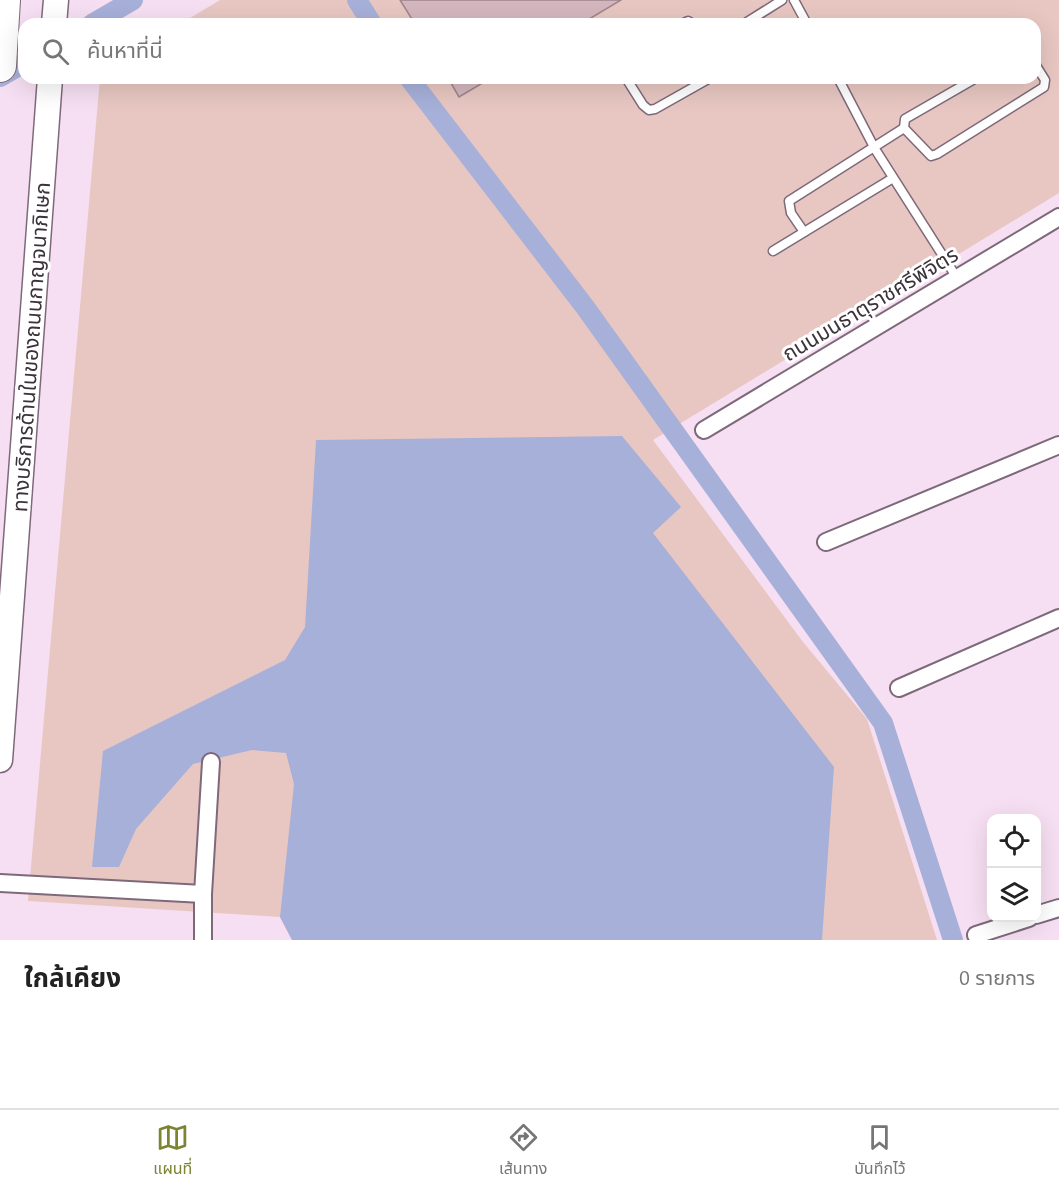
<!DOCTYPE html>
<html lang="th">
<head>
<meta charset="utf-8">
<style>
  :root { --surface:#fff; --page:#f6f6f6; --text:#222; --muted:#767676; --line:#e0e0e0; --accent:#7d8430 }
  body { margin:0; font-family:"PT Sans","Noto Sans Thai",sans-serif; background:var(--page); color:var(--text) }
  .controls { position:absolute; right:18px; bottom:18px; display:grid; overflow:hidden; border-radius:12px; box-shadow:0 6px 24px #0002 }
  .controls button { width:54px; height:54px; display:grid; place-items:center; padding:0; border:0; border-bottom:2px solid var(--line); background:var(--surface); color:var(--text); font:30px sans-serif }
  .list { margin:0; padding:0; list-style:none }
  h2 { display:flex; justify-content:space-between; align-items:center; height:78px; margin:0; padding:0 24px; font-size:26px }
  h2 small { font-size:20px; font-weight:400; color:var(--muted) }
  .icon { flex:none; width:33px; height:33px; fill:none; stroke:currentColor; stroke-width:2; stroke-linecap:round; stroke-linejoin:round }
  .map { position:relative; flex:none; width:1059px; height:940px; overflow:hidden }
  .search { position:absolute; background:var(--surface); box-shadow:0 6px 24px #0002; left:18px; right:18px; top:18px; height:66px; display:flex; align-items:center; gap:15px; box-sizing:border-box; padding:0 21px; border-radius:18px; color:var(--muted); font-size:22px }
  .sheet { height:168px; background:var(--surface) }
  nav { display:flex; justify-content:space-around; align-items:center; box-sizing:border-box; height:84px; border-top:2px solid var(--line); background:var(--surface); font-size:16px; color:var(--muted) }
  nav a { display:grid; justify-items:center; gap:3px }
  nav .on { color:var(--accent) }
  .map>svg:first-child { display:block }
  .green { fill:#e8c7c2 }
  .water { fill:#a7b0d9 }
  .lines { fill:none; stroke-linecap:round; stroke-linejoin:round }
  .canal { stroke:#a7b0d9; stroke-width:20 }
  .building { fill:#d4b6be; stroke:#9f848b; stroke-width:1.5 }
  .lane-casing { stroke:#7e697a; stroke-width:11 }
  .street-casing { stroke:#7e697a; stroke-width:20 }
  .secondary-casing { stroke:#7e697a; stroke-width:27 }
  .highway-casing { stroke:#7e697a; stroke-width:34 }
  .lane { stroke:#fff; stroke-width:8 }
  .street { stroke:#fff; stroke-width:16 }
  .secondary { stroke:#fff; stroke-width:24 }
  .highway { stroke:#fff; stroke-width:32 }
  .labels { text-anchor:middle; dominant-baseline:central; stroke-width:6; stroke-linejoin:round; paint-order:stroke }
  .street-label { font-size:21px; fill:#3b323a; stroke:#fff }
</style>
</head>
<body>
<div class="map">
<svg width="1059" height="940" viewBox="0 0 1059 940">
  <rect width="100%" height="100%" fill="#f6dff2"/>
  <polygon class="green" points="220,0 1059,0 1059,193 653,440 803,642 867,719 937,940 292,940 280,917 28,901 100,78 1035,78 1035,24 180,24"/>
  <polygon class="water" points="622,436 681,507 653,533 834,767 822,940 292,940 280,917 294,784 286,753 252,750 193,764 136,829 119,867 92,867 103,751 285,660 305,627 316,440"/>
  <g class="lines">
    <g class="canal">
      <polyline points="357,0 372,24"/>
      <polyline points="92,24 133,0"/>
      <polyline points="0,77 24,63"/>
      <polyline points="409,78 585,307 883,723 953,940"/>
    </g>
  </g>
  <g class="building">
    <polygon points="400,0 621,0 581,24 415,24"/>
    <polygon points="448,78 491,78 459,97"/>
  </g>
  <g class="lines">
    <defs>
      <g id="lane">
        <polyline points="794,0 807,24"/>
        <polyline points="682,24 688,21 693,24"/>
        <polyline points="744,24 782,0"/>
        <polyline points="626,78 643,105 649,110 655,109 710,78"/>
        <polyline points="838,78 875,149 957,278"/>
        <polyline points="904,128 905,119 976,78"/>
        <polyline points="804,232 791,213 789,201 904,128 931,156 937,154 1044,87 1045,80 1035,64"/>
        <polyline points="773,251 893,178"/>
      </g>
      <g id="street">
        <polyline points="704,430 1059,217"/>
        <polyline points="826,542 1059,445"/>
        <polyline points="899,688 1059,618"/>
        <polyline points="0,883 203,894"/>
        <polyline points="1036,915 1059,908"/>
        <polyline points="976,935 1029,918"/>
        <polyline points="203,940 203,894 211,762"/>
      </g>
      <g id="secondary">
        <polyline points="54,24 56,0"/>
        <polyline points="0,760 50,78"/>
      </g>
      <polyline id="highway" points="0,66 4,0"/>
    </defs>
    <use href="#lane" class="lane-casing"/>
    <use href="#street" class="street-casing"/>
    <use href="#secondary" class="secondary-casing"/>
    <use href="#highway" class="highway-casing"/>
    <use href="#lane" class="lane"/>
    <use href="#street" class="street"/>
    <use href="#secondary" class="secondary"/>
    <use href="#highway" class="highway"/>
  </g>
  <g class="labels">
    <g class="street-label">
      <text transform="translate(870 304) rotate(-31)">ถนนมนธาตุราชศรีพิจิตร</text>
      <text transform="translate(31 347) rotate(-86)">ทางบริการด้านในของถนนกาญจนาภิเษก</text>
    </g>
  </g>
</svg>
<div class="controls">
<button><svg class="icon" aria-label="locate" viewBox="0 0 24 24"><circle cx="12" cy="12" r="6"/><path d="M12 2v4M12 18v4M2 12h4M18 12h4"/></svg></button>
<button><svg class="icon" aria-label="layers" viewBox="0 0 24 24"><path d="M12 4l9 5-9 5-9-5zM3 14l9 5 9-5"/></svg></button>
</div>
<div class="search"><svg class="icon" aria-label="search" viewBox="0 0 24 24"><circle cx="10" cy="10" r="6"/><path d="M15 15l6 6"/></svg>ค้นหาที่นี่</div>
</div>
<section class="sheet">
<h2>ใกล้เคียง<small>0 รายการ</small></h2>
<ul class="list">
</ul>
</section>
<nav>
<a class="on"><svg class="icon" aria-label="map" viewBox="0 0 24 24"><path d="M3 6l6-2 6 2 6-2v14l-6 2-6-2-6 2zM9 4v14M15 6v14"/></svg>แผนที่</a>
<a><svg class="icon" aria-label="directions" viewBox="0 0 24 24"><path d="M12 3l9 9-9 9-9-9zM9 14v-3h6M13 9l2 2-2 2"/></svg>เส้นทาง</a>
<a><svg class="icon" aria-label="saved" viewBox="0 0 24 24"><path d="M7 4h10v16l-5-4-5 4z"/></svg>บันทึกไว้</a>
</nav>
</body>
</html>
